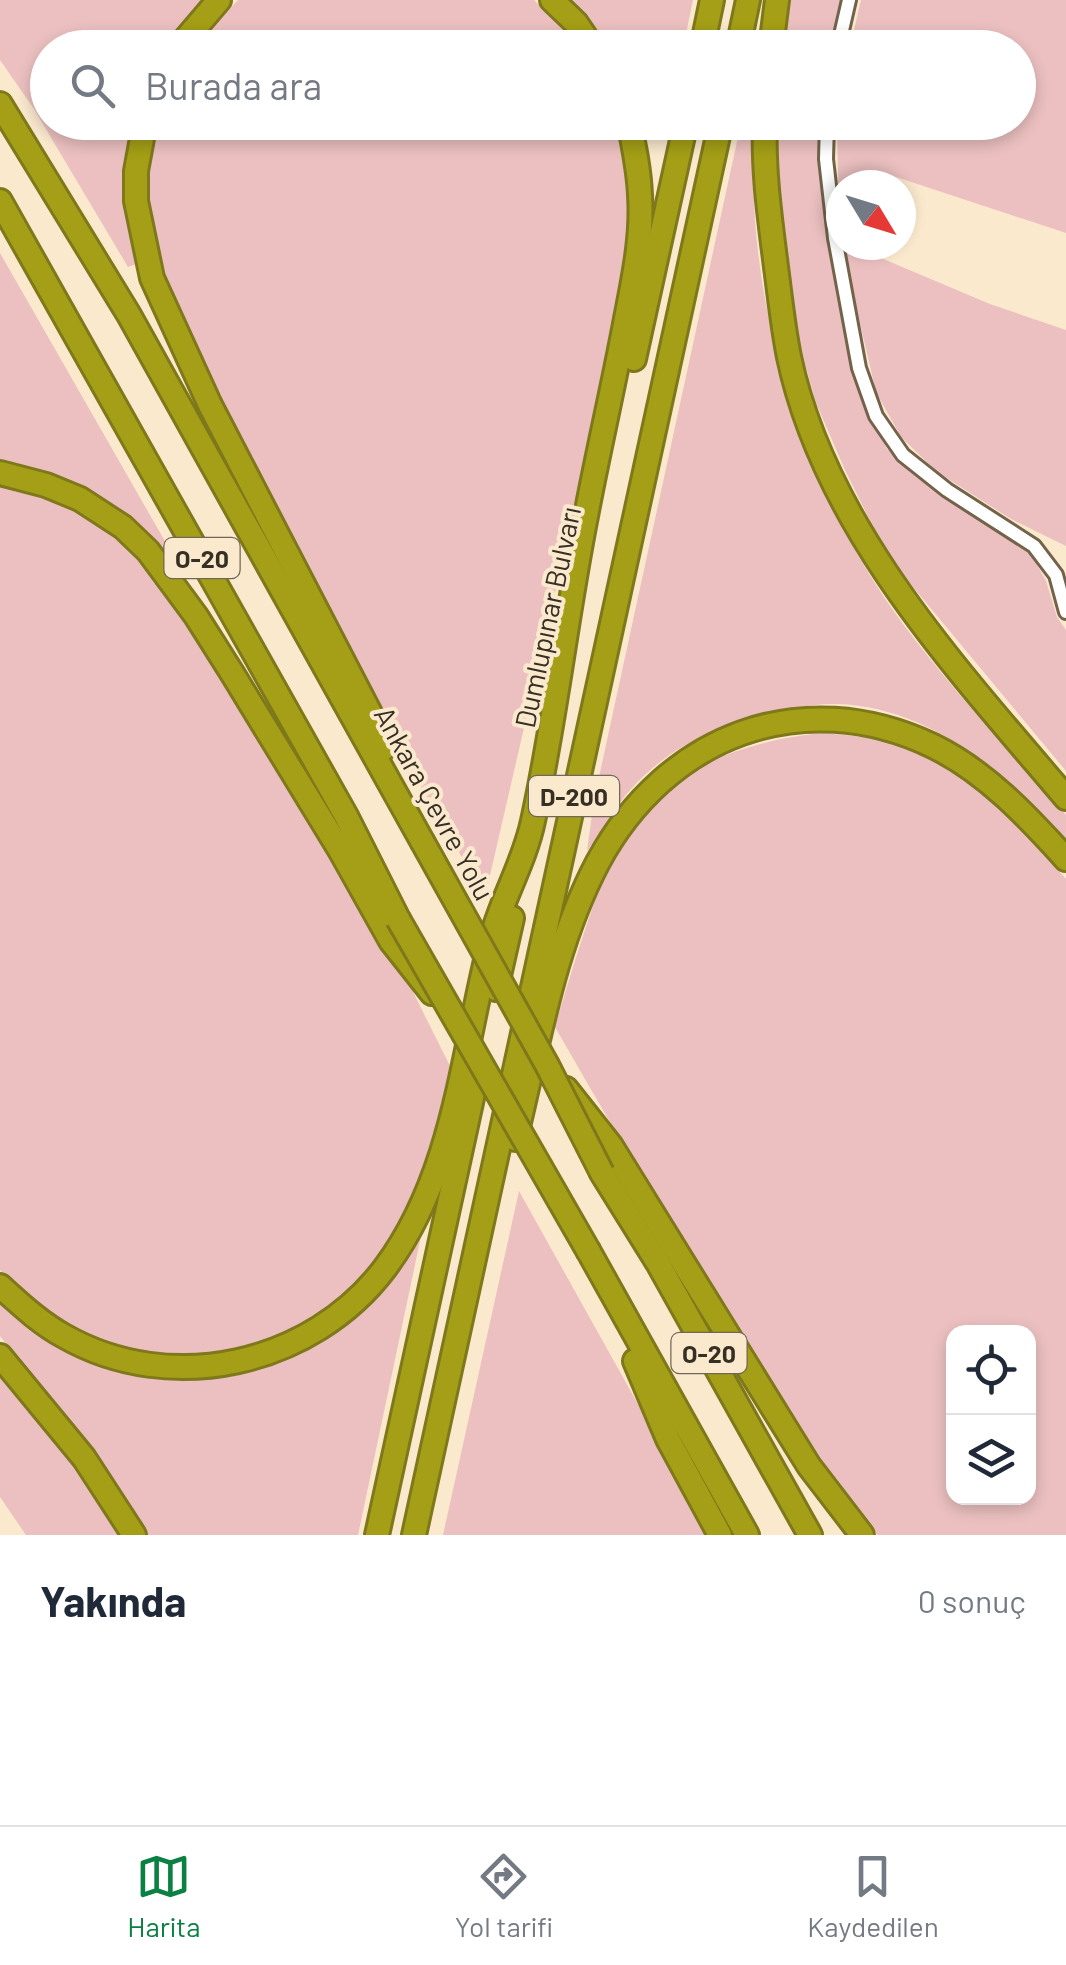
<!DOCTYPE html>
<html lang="tr">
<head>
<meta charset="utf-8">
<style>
  :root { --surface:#fff; --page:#f6f6f7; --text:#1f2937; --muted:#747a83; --line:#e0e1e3; --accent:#0b8043 }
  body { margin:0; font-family:Barlow,sans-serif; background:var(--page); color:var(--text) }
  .controls { position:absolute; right:30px; bottom:30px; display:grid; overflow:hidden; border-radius:20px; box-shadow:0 5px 15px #0003 }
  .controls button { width:90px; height:90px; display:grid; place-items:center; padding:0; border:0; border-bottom:2px solid var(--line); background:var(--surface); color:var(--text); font:50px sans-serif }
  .compass { position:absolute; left:826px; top:170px; width:90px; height:90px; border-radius:50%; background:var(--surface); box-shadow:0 5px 15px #0003; rotate:128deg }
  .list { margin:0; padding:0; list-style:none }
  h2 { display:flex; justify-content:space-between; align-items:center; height:130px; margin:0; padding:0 40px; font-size:42px }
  h2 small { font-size:32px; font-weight:400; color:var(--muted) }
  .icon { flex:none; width:55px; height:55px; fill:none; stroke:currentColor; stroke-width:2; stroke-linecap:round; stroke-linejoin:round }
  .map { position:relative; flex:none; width:1066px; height:1535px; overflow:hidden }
  .search { position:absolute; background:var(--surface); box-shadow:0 5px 15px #0003; left:30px; right:30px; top:30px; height:110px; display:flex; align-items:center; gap:25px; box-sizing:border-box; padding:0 35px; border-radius:55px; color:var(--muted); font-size:38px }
  .sheet { height:290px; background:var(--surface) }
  nav { display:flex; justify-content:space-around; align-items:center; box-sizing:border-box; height:140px; border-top:2px solid var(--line); background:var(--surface); font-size:28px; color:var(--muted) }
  nav a { display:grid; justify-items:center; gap:5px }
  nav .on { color:var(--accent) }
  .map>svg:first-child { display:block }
  .green { fill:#ecc0c0; fill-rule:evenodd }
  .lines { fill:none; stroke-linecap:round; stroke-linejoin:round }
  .street-casing { stroke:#73634b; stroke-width:18 }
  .highway-casing { stroke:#7e781b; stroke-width:28 }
  .street { stroke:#fff; stroke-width:12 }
  .highway { stroke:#a49f16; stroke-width:22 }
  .highway-bridge-casing { stroke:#7e781b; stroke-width:28; stroke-linecap:butt }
  .highway-bridge { stroke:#a49f16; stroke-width:22 }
  .labels { text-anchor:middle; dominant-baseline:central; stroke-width:8; stroke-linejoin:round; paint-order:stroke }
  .shield { fill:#fbe9ce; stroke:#716757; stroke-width:2.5 }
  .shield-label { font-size:25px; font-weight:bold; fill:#362f24 }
  .street-label { font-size:28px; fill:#362f24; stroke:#fbe9ce }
</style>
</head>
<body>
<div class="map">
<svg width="1066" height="1535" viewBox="0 0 1066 1535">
  <rect width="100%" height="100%" fill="#fbe9ce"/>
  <g class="green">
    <polygon points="0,0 203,0 165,47 48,48 48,122 134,123 139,263 128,267 34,109 0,60"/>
    <polygon points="238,0 534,0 581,47 193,48"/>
    <polygon points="570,0 693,0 683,48 607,47 592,24"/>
    <polygon points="785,0 841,0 830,47 778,48"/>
    <polygon points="861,0 1066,0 1066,233 875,170 870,185 841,185 839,228 837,123 1018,122 1018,48 850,47"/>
    <path d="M157,123h464l10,50 -2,60 -16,109 -128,555 -97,-166 -215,-421c-21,-65 -36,-120 -16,-187z"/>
    <path d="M741,123h15c-1,32 -3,66 -1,98 11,143 63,288 148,403 50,67 108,128 163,191v27c-58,-68 -135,-135 -229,-138 -24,-1 -52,6 -75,11 -50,12 -96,35 -131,74 -17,19 -29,42 -44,62l7,-51z"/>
    <polygon points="778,123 821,123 821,194 859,389 887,449 943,495 1030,552 1046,581 1057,617 1066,630 1066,771 888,557 845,470 816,403 792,318 780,208"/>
    <polygon points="842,246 862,250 990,304 1066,330 1066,546 1011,519 937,472 901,437 876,392"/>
    <polygon points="0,253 170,550 165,554 128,521 0,463"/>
    <path d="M0,486c81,14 113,42 167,102l228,368 58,116c-15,53 -24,112 -54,159 -71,112 -206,160 -326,94 -27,-15 -53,-32 -73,-55z"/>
    <path d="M821,733c23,2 47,3 69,10 72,21 128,81 176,136v656h-188c-51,-43 -92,-123 -128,-180 -66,-109 -132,-217 -195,-328 12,-42 25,-83 39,-124 5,-16 9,-35 18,-50 48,-80 119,-110 209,-120zM954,1332h74v166h-74z"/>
    <polygon points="519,1191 711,1535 443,1535"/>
    <path d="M424,1222l-66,313h-212l-43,-69 -103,-130v-35c77,74 192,103 290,56 21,-10 42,-20 58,-37 28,-29 51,-66 76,-98z"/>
    <polygon points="0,1375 73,1465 121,1535 26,1535 0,1497"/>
  </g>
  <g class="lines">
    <defs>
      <g id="street">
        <polyline points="838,48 849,0"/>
        <polyline points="827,122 826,159 835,238 859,368 876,416 903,455 947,490 1034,546 1056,575 1066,612"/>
      </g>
      <g id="highway">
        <polyline points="552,0 576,23 593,48"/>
        <polyline points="178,48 219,0"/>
        <polyline points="702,48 712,0"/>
        <polyline points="738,48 748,0"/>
        <polyline points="771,48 777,0"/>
        <polyline points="0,104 129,315 422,841"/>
        <polyline points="145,122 136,171 136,201 152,278 210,405 372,717 382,750"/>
        <path d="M765,122c-2,49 5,97 11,145 4,30 7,60 13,90 36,171 168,312 277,441"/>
        <polyline points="0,201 346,816 398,919"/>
        <polyline points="634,359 686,122"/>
        <polyline points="0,473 46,485 80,499 123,527 148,551 196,616 232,673 340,850 391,941 432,993"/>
        <polyline points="496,989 512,918"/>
        <polyline points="566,1089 611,1146 809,1466 862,1535"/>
        <path d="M515,1139c23,-93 38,-192 83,-277 68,-126 203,-179 335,-116 53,26 94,70 133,113"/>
        <polyline points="602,1173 658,1263 810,1535"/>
        <polyline points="589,1252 747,1535"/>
        <path d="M0,1286c20,18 40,37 64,50 107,61 248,29 321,-68 70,-94 77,-214 105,-324 10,-42 34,-80 43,-123 22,-100 33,-204 53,-305 12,-64 27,-128 39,-192 8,-42 18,-86 15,-129 -1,-25 -6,-49 -11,-73"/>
        <polyline points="0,1356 84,1458 134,1535"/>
        <polyline points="635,1361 668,1439 720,1535"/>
        <polyline points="377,1535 475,1084"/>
        <polyline points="414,1535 721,122"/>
      </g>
    </defs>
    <use href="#street" class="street-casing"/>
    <use href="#highway" class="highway-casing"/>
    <use href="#street" class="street"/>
    <use href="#highway" class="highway"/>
    <defs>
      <g id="highway-bridge">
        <polyline points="422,841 547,1065 602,1173"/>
        <polyline points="398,919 589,1252"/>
      </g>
    </defs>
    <use href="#highway-bridge" class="highway-bridge-casing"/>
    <use href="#highway-bridge" class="highway-bridge"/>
  </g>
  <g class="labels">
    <g class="shield">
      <rect x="164.5" y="538" width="75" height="40" rx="8"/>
      <rect x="529" y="776" width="90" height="40" rx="8"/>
      <rect x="671.5" y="1333" width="75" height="40" rx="8"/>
    </g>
    <g class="shield-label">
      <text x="202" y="558">O-20</text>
      <text x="574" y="796">D-200</text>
      <text x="709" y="1353">O-20</text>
    </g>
    <g class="street-label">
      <text transform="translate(547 617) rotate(-78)">Dumlupınar Bulvarı</text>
      <text transform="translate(435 803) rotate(61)">Ankara Çevre Yolu</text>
    </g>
  </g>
</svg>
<div class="controls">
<button><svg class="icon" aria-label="locate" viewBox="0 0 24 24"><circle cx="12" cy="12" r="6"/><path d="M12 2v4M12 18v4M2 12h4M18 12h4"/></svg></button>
<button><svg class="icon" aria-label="layers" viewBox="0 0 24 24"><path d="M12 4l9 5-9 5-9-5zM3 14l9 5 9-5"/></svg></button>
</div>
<svg class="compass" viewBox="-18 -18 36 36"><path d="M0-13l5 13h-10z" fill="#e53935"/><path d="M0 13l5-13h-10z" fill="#747a83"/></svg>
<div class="search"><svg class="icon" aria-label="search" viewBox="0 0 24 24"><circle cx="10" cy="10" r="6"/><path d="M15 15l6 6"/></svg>Burada ara</div>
</div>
<section class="sheet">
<h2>Yakında<small>0 sonuç</small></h2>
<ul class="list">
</ul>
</section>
<nav>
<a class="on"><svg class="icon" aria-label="map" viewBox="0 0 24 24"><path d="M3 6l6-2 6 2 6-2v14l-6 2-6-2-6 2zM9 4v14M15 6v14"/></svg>Harita</a>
<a><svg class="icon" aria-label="directions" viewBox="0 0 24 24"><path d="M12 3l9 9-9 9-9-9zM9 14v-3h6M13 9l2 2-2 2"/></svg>Yol tarifi</a>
<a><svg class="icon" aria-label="saved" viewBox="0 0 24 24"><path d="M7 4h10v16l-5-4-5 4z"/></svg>Kaydedilen</a>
</nav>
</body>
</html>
